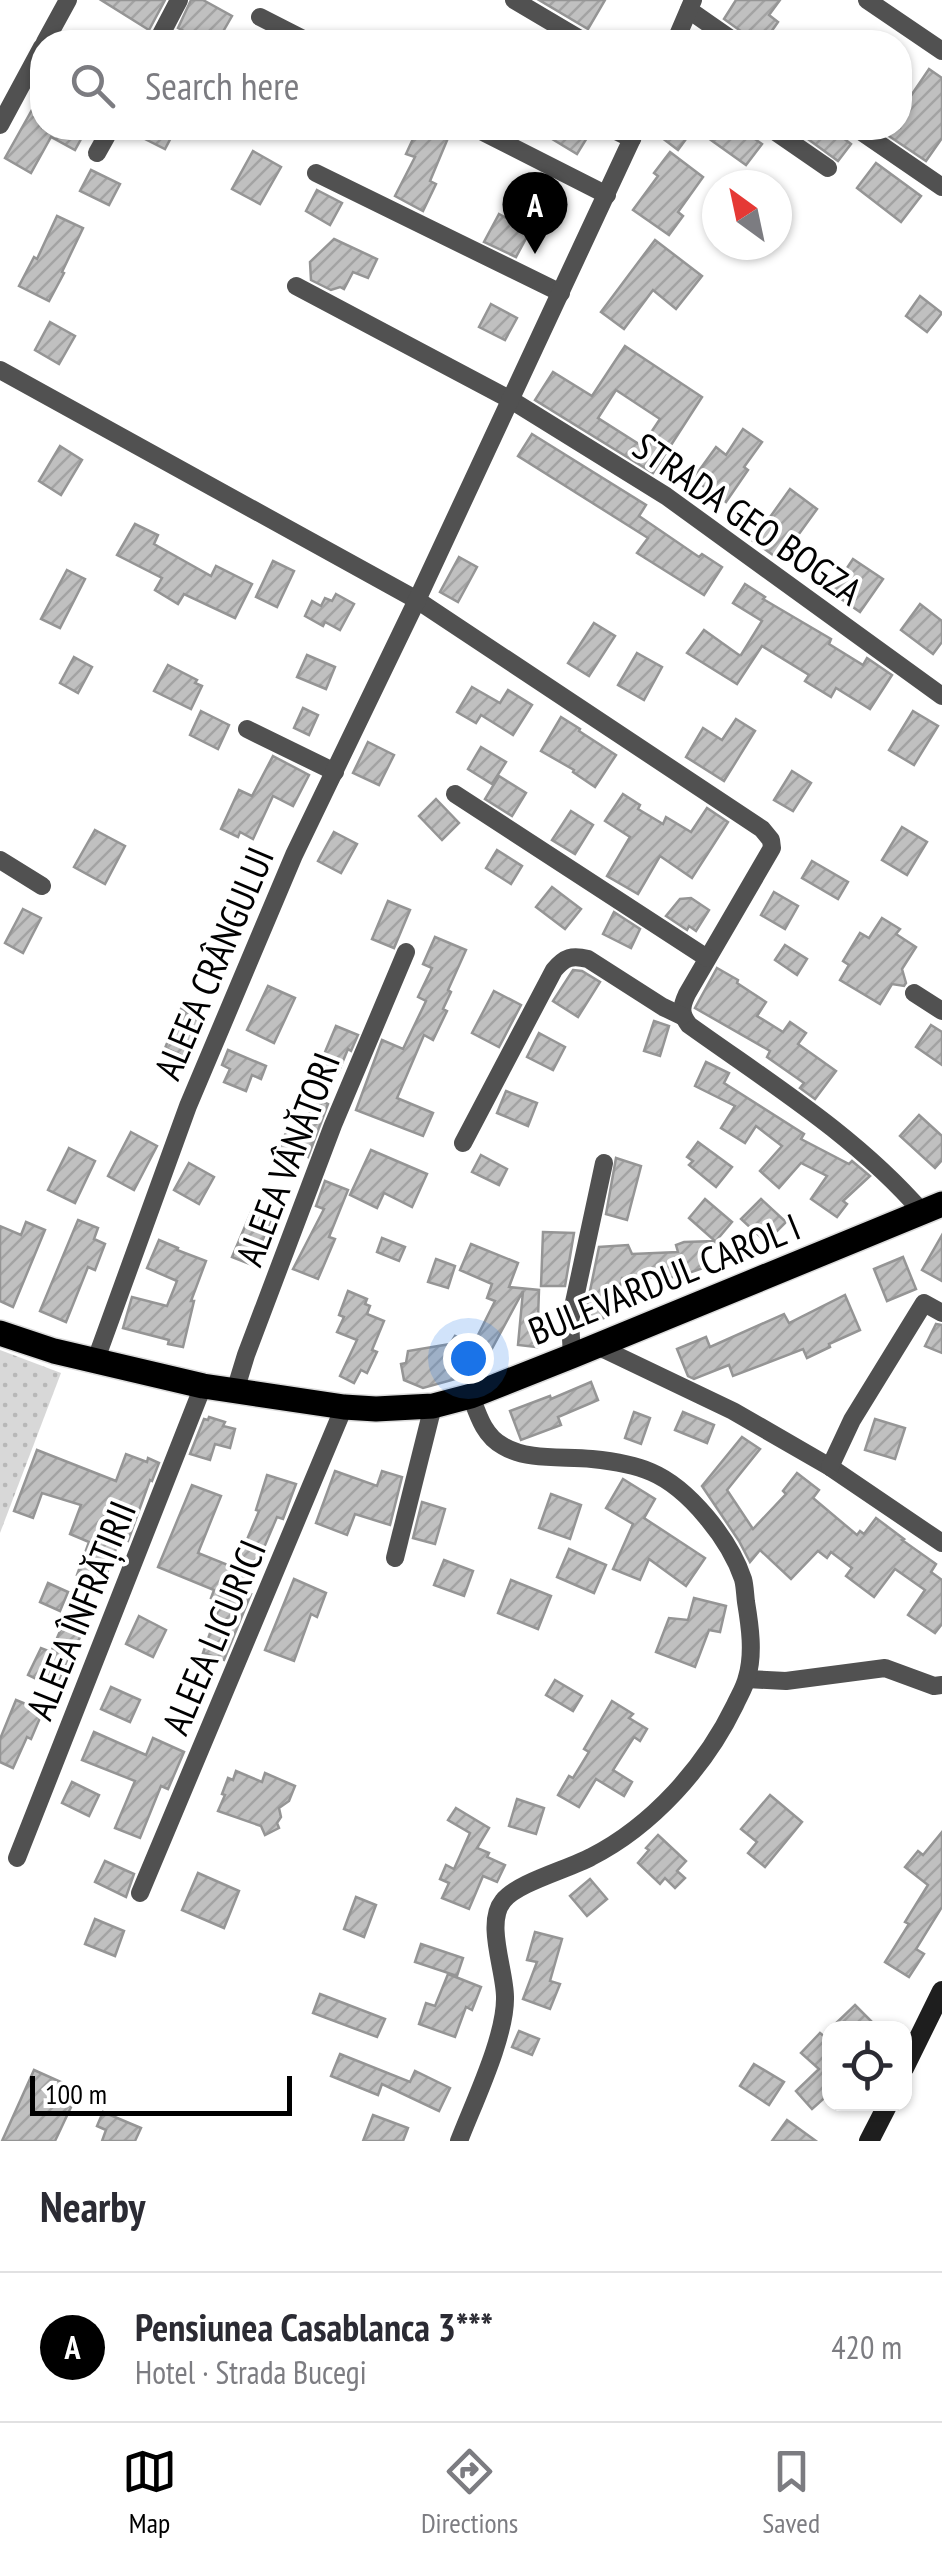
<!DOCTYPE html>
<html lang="en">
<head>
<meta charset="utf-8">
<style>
  :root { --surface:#fff; --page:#f2f2f3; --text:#2b2b33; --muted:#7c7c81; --line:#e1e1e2; --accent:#000 }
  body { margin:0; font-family:"PT Sans Narrow",sans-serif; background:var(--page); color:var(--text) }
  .controls { position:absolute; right:30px; bottom:30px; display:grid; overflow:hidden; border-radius:20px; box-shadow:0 2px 8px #0004 }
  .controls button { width:90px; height:90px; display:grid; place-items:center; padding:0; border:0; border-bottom:2px solid var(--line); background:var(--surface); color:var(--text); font:50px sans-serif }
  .compass { position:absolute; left:702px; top:170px; width:90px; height:90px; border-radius:50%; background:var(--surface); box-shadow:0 2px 8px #0004; rotate:327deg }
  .scale { position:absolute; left:30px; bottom:25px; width:262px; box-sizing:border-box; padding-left:10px; border:5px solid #000; border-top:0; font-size:28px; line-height:35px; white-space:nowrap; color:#000; -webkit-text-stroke:8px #fff; paint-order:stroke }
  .you { position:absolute; left:468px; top:1358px; width:35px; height:35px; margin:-25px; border:8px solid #fff; border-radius:50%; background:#1a73e8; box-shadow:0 0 0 15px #1a73e833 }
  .badge { display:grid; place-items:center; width:65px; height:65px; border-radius:50%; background:var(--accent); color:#fff; font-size:32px; font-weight:700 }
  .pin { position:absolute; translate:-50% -82px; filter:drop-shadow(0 2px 5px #0008) }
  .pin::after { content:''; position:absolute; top:52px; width:35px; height:30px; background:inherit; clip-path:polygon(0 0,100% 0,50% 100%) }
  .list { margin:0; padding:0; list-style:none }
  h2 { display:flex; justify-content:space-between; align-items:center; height:130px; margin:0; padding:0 40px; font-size:42px }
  h2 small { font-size:32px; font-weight:400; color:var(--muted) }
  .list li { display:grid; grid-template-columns:65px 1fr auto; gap:30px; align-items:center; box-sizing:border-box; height:150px; padding:0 40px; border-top:2px solid var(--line) }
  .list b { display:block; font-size:38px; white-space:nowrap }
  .list p { margin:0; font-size:32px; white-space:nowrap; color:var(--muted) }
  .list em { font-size:32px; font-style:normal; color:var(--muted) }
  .icon { flex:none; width:55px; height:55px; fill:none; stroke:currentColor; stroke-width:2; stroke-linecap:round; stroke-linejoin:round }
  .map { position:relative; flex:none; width:942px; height:2141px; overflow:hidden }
  .search { position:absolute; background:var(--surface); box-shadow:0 2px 8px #0004; left:30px; right:30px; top:30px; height:110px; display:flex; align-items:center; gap:25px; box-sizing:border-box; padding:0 35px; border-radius:40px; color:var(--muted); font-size:38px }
  .sheet { height:280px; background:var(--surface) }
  nav { display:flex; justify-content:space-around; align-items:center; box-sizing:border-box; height:140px; border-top:2px solid var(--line); background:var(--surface); font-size:28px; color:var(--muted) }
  nav a { display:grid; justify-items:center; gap:5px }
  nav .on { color:var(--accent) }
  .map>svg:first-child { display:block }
  .grass { fill:url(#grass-dots) }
  .building { fill:url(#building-hatch); stroke:#959595; stroke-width:2.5; fill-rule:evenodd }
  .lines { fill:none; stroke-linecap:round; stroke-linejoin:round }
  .primary-casing { stroke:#dbdbdb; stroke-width:28 }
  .street { stroke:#515151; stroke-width:18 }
  .secondary { stroke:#1e1e1e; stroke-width:20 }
  .primary { stroke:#000; stroke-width:25 }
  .labels { text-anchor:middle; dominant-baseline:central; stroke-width:8; stroke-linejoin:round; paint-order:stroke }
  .street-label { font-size:38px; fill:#000; stroke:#fff }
</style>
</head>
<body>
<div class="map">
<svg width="942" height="2141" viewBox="0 0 942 2141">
  <defs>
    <pattern id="grass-dots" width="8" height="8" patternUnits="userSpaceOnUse" patternTransform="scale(2.5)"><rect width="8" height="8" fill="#d8d8d8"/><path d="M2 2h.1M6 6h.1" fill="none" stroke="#b8b8b8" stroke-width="1.8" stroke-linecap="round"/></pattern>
    <pattern id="building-hatch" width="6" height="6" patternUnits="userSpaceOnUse" patternTransform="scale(2.5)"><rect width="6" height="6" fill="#c0c0c0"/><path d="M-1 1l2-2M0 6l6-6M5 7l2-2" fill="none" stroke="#a3a3a3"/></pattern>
  </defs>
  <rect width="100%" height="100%" fill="#fff"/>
  <polygon class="grass" points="0,1350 61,1373 0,1533"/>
  <g class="building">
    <polygon points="101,0 165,0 149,30"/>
    <polygon points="191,0 203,0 232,16 217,42 205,42 178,28"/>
    <polygon points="539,0 605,0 588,29"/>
    <polygon points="736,0 780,0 769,15 778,22 764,42 751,42 742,32 724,19"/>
    <polygon points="929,69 942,78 942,138 926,161 877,128 900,128 900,112"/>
    <polygon points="42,92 42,128 87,128 75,150 51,137 31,173 5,158"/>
    <polygon points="123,128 176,128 165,149"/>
    <polygon points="418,128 448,138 430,181 436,184 423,211 395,196 415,157 406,154"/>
    <polygon points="534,128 593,128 577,154"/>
    <polygon points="649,128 739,128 762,144 746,165 694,128 678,150"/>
    <polygon points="806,128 830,128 851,144 838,161 801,134"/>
    <polygon points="253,151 281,167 260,204 232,189"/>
    <polygon points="670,152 703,177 678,212 683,216 669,235 633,210 658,176 654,173"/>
    <polygon points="876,163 921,196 901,222 857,188"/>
    <polygon points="91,170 120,184 109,205 80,191"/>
    <polygon points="317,190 342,203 330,225 306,211"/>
    <polygon points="499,214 530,231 516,257 484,242"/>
    <polygon points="57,216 83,228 62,272 64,273 49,301 19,286 34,257 37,259"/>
    <polygon points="334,239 377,259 368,278 353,272 344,289 340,287 331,290 311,280 310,262"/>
    <polygon points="655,240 702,276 676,309 653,290 624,329 601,312"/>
    <polygon points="920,296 942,313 927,332 906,316"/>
    <polygon points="491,304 517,318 505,340 479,327"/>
    <polygon points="50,322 75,336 59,364 35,350"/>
    <path d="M625,346l77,51 -49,76 -118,-73 18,-28 39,24zM616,390l44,29 -18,27 -44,-28z"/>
    <polygon points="743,429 762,442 744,467 748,470 726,502 693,479 716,447 726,455"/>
    <polygon points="532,434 646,505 639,516 699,557 702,554 722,567 704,595 637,553 648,538 518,456"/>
    <polygon points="60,446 82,460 61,495 39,481"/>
    <polygon points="790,489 817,509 780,560 753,541"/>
    <polygon points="135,524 158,535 154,544 211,576 216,566 252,584 235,618 184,594 178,604 155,590 162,578 117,555"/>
    <polygon points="459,557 477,567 458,602 440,592"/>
    <polygon points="853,559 883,579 860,612 831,592"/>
    <polygon points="273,561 294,571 277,607 256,597"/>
    <polygon points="67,570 85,579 60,628 41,619"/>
    <polygon points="745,584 765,597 763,599 831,639 829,644 863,665 867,658 892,675 870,709 836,688 831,697 805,681 809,675 762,646 737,684 687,653 704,630 739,655 741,655 762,621 733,603"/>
    <polygon points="336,594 354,604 340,630 325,622 323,626 305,616 312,601 321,606 325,598 332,601"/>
    <polygon points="920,604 942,621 942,642 933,654 901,630"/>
    <polygon points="594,623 615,636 589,676 568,663"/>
    <polygon points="637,653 662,667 644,700 618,685"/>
    <polygon points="307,655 335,667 326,689 297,677"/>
    <polygon points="74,657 92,667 78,693 60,683"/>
    <polygon points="168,665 197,680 195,683 202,686 191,709 154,691"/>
    <polygon points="472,687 500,703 508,690 532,705 513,735 481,715 476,723 457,712"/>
    <polygon points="303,708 318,715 309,735 294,728"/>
    <polygon points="201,711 229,725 218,749 190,735"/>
    <polygon points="913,711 938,726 914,765 889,750"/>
    <polygon points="561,717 580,729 579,731 616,755 595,787 573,772 574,770 541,751"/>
    <polygon points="736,719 755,731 724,781 686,757 703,728 722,740"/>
    <polygon points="368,742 394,755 379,785 353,773"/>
    <polygon points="481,747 506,762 492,784 468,769"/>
    <polygon points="273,756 309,775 293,806 273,796 253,839 240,832 238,837 221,829 239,790 252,796"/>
    <polygon points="792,771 811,783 793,811 774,800"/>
    <polygon points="499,776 526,793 512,816 485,799"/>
    <polygon points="623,794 640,805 638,809 663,824 666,817 691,832 707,808 728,822 692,878 660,856 638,894 607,876 630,837 605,821"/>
    <polygon points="436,799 459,823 442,840 419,816"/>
    <polygon points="571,811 593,825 575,854 552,840"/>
    <polygon points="902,827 927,842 907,875 882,860"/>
    <polygon points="95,830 125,846 105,884 74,867"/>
    <polygon points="334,832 357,844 341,873 318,861"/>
    <polygon points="497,850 522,866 511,884 486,868"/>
    <polygon points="812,861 848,882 838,899 802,878"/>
    <polygon points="552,887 581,909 565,929 536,907"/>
    <polygon points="774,892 798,906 785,929 761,915"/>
    <polygon points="691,898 709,910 696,931 689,926 687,930 666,916 680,899"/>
    <polygon points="388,901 410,910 394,948 372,939"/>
    <polygon points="23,909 41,918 23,953 5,943"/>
    <polygon points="614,912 640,929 631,948 603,934"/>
    <polygon points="882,918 900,929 896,934 916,947 902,969 906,983 904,986 892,984 880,1004 840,980 849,965 843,961 860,933 869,938"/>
    <polygon points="435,937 466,950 448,990 451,992 443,1009 447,1011 433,1040 424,1035 397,1098 433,1113 423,1136 356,1110 382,1040 403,1049 426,1001 418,997 432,968 423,964"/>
    <polygon points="785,945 807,959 797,975 775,960"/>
    <polygon points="717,968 738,980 737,983 766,1002 757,1016 783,1032 790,1022 806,1033 798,1044 836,1071 815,1099 800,1088 804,1083 767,1057 770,1051 695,1008"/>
    <polygon points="573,970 582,971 600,982 578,1017 553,1001"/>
    <polygon points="268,986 295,998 274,1043 247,1030"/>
    <polygon points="494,991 521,1005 499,1047 472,1033"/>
    <polygon points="181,1009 201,1018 185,1057 165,1048"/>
    <polygon points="654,1021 669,1026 660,1056 644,1051"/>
    <polygon points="931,1025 942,1032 942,1065 916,1047"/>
    <polygon points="336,1026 358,1035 351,1051 348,1049 338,1073 320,1064"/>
    <polygon points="539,1033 565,1047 553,1070 527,1057"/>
    <polygon points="228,1050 266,1066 261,1079 252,1075 246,1091 224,1082 230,1069 222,1065"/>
    <polygon points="706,1062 729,1073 724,1083 804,1134 801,1139 849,1164 852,1161 870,1176 843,1201 847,1204 837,1217 811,1199 827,1176 801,1163 779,1188 760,1171 782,1146 756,1126 745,1143 721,1128 735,1106 695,1086"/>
    <polygon points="506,1091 537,1103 528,1126 497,1113"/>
    <polygon points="317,1098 328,1104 308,1157 298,1152 290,1169 273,1162 289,1126 301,1131"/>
    <polygon points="919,1115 942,1136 942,1160 935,1168 900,1136"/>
    <polygon points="131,1132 157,1146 134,1190 108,1176"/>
    <polygon points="698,1142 732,1167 716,1187 689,1165 693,1161 687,1157"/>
    <polygon points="69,1148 95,1161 75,1203 48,1190"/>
    <polygon points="371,1150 427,1174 412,1207 384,1193 377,1208 350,1195"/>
    <polygon points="481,1155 507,1169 499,1185 472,1172"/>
    <polygon points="616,1158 641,1166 627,1220 606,1214"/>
    <polygon points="189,1163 214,1177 199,1204 174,1190"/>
    <polygon points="325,1181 348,1190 329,1237 335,1239 318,1279 293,1269 324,1209 316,1206"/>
    <polygon points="705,1199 732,1222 705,1254 709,1266 677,1277 622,1278 613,1315 583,1325 599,1247 628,1245 632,1254 678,1252 676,1245 684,1242 715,1241 689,1218"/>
    <polygon points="761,1199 786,1222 766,1242 741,1219"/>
    <polygon points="252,1210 272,1219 252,1265 232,1257"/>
    <polygon points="78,1220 98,1228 94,1239 105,1244 95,1270 88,1267 66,1322 40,1311"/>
    <polygon points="26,1222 45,1230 13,1307 0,1301 0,1226 21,1235"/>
    <polygon points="543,1232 574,1233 565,1286 541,1286"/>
    <polygon points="942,1235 942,1281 922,1270"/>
    <polygon points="382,1238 405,1247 399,1261 377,1252"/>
    <polygon points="159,1240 178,1248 177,1250 206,1261 191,1301 194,1301 183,1347 168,1344 169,1340 123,1328 132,1297 167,1306 177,1281 147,1268"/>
    <polygon points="471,1244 518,1263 509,1287 539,1290 537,1347 518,1345 523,1291 481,1369 465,1363 459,1378 423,1388 404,1380 401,1364 406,1363 408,1351 450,1344 455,1336 473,1345 495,1301 487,1298 492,1284 460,1270"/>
    <polygon points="903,1257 916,1289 887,1301 874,1269"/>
    <polygon points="436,1259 455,1266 448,1288 428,1282"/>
    <polygon points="348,1291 367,1299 365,1304 370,1306 367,1314 384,1321 372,1350 377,1352 367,1373 361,1370 354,1383 340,1376 357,1340 337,1332 344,1317 339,1315"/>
    <polygon points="845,1295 860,1330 829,1344 830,1347 807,1358 803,1349 733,1376 729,1365 694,1379 688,1376 677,1349 706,1337 710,1347 784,1314 789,1323"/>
    <polygon points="936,1324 942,1325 942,1353 925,1346"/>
    <polygon points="591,1382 598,1400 558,1417 561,1425 521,1440 510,1411 550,1396 551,1399"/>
    <polygon points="634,1412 650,1418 641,1444 625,1438"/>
    <polygon points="683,1412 714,1425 707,1443 675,1430"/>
    <polygon points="209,1417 225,1422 223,1426 235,1429 230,1448 215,1444 210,1460 190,1454 204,1419 208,1420"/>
    <polygon points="875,1419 905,1428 895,1459 865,1450"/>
    <polygon points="742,1437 760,1449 727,1490 753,1529 786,1494 783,1491 797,1473 819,1490 813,1498 857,1535 860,1531 864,1534 876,1518 904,1539 902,1540 936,1564 931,1572 942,1580 942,1624 935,1633 908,1615 925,1590 895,1569 874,1597 846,1576 852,1568 831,1552 827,1558 818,1551 791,1579 760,1550 750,1562 739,1541 702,1486"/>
    <polygon points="37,1450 116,1481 126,1454 147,1462 148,1458 159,1463 152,1481 150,1480 128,1541 120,1538 103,1584 77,1575 89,1542 70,1534 81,1505 42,1493 33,1518 14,1511"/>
    <polygon points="335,1471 377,1486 382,1471 402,1477 390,1525 355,1514 347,1535 316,1523"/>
    <polygon points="267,1475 296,1484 283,1519 277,1517 245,1592 251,1594 224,1660 203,1653 221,1602 211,1598 214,1590 158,1567 192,1485 221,1496 198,1553 235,1568 259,1511 256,1510"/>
    <polygon points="623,1479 655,1499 644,1518 705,1558 686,1586 649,1559 640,1580 613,1569 633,1524 606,1508"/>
    <polygon points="551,1494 581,1505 570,1539 539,1528"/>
    <polygon points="422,1502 445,1509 435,1544 413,1538"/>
    <polygon points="569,1549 606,1565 594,1593 557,1577"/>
    <polygon points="444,1560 473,1571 464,1596 434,1585"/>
    <polygon points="294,1579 326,1593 317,1617 311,1614 294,1661 265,1650"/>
    <polygon points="511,1580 551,1596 538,1629 498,1613"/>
    <polygon points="48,1583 68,1592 60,1611 40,1602"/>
    <polygon points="694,1598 726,1606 720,1632 709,1630 695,1667 656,1652 669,1618 688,1620"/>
    <polygon points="139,1616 166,1630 153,1657 126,1644"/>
    <polygon points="64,1622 83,1631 55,1688 28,1675 41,1648 51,1652"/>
    <polygon points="555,1680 582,1696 573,1711 546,1695"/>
    <polygon points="111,1687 140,1700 130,1722 101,1709"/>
    <polygon points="16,1700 43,1711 31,1739 27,1737 13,1768 0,1762 0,1739"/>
    <polygon points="612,1701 633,1714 629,1718 647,1729 640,1741 634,1737 613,1770 632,1782 624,1796 596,1779 579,1807 558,1795 569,1776 573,1778 589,1752 584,1749"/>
    <polygon points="94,1732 146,1755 153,1738 184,1752 168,1789 161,1786 140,1838 115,1828 135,1781 82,1760"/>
    <polygon points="236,1771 262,1782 265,1773 295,1786 289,1801 279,1808 281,1817 277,1823 279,1828 265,1835 261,1826 218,1811 225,1795 222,1794 228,1778 233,1780"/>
    <polygon points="72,1782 99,1795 89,1816 62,1803"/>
    <polygon points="770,1795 802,1822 765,1867 748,1853 757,1842 741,1829"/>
    <polygon points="517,1799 544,1808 536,1834 509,1826"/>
    <polygon points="456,1808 489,1828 477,1848 489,1853 487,1857 505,1865 497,1882 483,1876 469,1909 442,1898 449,1883 440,1879 446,1865 454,1869 470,1833 448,1820"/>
    <polygon points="942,1832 942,1907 916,1949 924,1954 909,1977 885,1962 909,1924 905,1922 928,1885 905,1867 918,1851 923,1855"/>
    <polygon points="658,1835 686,1861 677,1871 685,1878 675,1888 665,1878 660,1884 638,1863 649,1850 646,1848"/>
    <polygon points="105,1861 134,1874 126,1897 95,1882"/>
    <polygon points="198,1873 239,1891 224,1928 182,1910"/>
    <polygon points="590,1879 607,1899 587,1916 570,1896"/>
    <polygon points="356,1897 376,1905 364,1937 344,1929"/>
    <polygon points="95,1919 124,1931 115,1956 85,1944"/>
    <polygon points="535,1932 562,1939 550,1981 560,1984 550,2009 523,1999 537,1962 527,1960"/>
    <polygon points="421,1944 463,1958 457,1976 415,1962"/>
    <polygon points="448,1974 481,1987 472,2010 466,2007 455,2037 419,2024 426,2003 435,2006"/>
    <polygon points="320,1994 385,2019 377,2037 313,2013"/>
    <polygon points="855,2005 878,2028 831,2028"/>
    <polygon points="519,2031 539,2039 532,2055 512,2047"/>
    <polygon points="820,2033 830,2041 830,2093 812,2109 796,2091 819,2069 801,2053"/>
    <polygon points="340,2054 410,2082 415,2071 450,2088 439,2111 382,2084 378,2095 331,2076"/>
    <polygon points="754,2064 784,2082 769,2105 740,2086"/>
    <polygon points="34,2070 79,2090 55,2141 2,2141"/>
    <polygon points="103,2112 141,2128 135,2141 102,2141 106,2130 97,2126"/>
    <polygon points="373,2115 408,2128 403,2141 363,2141"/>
    <polygon points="787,2120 816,2141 772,2141"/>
  </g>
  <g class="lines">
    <defs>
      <polyline id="primary" points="0,1333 54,1351 203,1386 344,1407 376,1409 433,1406 471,1396 572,1356 942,1204"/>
    </defs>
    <use href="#primary" class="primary-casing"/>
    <g class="street">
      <polyline points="514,0 585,42"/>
      <polyline points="867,0 942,51"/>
      <polyline points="689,10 735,42"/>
      <polyline points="260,17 309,42"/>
      <polyline points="45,42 68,0"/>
      <polyline points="157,42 179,0"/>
      <polyline points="675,42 693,0"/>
      <polyline points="0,125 42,47"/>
      <polyline points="475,128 607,195"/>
      <polyline points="610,128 632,139"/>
      <polyline points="770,128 828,168"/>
      <polyline points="856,128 942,187"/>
      <polyline points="97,153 111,128"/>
      <polyline points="316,173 561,293"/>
      <polyline points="296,286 511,400 666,496 942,696"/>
      <path d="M0,370l417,230 345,229 9,11 1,8 -85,146c-6,13 -7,19 2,31 81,58 167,111 233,187"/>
      <polyline points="247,729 335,772"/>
      <polyline points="455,794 707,958"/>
      <polyline points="0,860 42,886"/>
      <polyline points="914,993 942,1011"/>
      <path d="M463,1143l91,-173c11,-13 18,-15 34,-11l75,48 19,9"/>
      <polyline points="597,1346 733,1411 830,1467 942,1543"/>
      <polyline points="572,1356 570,1321 604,1163"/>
      <polyline points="95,1362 188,1106 294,855 417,600 637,128"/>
      <polyline points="235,1391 246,1355 333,1125 406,952"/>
      <polyline points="830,1467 852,1420 924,1303 942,1313"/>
      <polyline points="395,1558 433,1406"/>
      <polyline points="747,1679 786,1681 885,1668 934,1686 942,1685"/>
      <polyline points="17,1858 203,1386"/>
      <polyline points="140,1893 344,1407"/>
      <path d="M459,2141c15,-39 47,-105 46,-144 0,-27 -20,-74 -2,-96 13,-18 66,-32 88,-44 61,-31 114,-90 144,-152 4,-9 10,-18 12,-28 7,-23 3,-51 -1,-75 -1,-7 -1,-16 -3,-23 -13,-39 -54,-91 -92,-107 -18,-8 -39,-11 -59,-13 -28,-3 -64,2 -89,-13 -19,-10 -25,-31 -32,-50"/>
    </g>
    <g class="secondary">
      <polyline points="904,2068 942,1991"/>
      <polyline points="869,2141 888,2104"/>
    </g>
    <use href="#primary" class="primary"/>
  </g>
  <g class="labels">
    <g class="street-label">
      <text transform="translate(748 518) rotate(35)">STRADA GEO BOGZA</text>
      <text transform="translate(213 963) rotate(-67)">ALEEA CRÂNGULUI</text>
      <text transform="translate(287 1159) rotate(-69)">ALEEA VÂNĂTORI</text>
      <text transform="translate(664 1278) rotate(-22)">BULEVARDUL CAROL I</text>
      <text transform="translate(80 1610) rotate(-68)">ALEEA ÎNFRĂȚIRII</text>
      <text transform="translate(213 1637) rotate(-67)">ALEEA LICURICI</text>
    </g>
  </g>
</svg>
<div class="controls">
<button><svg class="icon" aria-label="locate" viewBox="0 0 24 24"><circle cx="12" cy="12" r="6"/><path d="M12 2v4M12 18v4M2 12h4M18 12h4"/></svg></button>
</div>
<svg class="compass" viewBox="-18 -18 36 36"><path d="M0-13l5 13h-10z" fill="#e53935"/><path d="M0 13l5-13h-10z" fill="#7c7c81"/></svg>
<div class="scale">100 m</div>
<div class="you"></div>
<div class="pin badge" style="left:535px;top:254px">A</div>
<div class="search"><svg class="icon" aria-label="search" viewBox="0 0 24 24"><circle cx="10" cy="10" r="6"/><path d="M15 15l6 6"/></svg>Search here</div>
</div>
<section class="sheet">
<h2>Nearby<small></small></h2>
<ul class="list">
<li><span class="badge">A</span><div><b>Pensiunea Casablanca 3***</b><p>Hotel · Strada Bucegi</p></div><em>420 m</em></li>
</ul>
</section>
<nav>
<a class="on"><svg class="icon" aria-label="map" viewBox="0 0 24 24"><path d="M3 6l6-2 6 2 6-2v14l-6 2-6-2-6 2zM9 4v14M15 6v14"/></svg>Map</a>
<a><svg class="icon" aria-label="directions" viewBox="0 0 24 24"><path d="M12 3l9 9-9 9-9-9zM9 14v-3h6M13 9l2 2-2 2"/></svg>Directions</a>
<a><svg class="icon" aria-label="saved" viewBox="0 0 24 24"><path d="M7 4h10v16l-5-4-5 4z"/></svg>Saved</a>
</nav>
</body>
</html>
